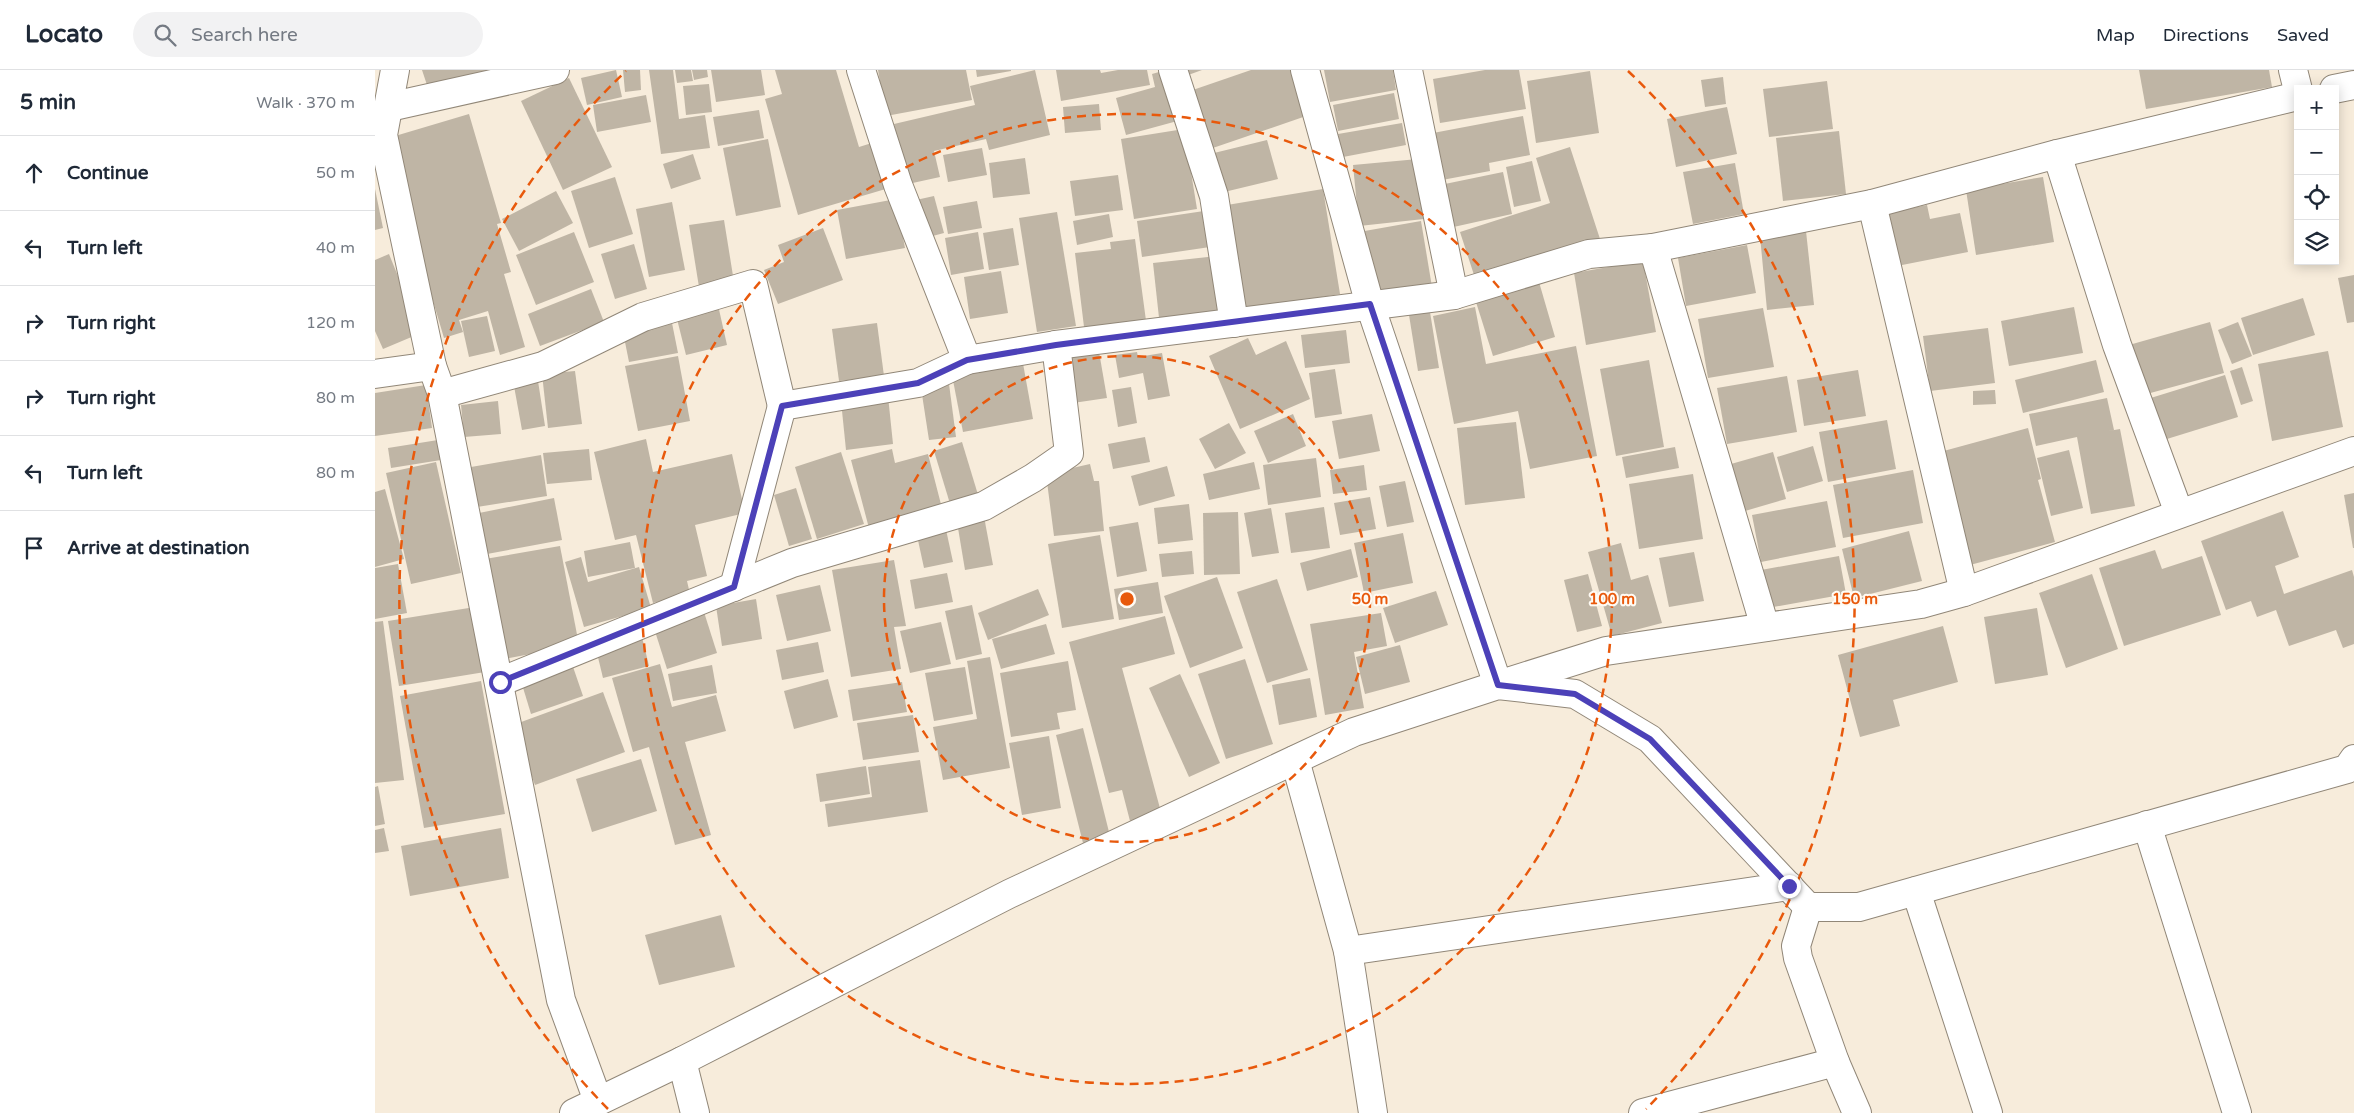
<!DOCTYPE html>
<html lang="en">
<head>
<meta charset="utf-8">
<style>
  :root { --surface:#fff; --page:#f2f2f3; --text:#1f2937; --muted:#747a83; --line:#e0e1e3 }
  body { margin:0; font-family:"Varela Round",sans-serif; background:var(--page); color:var(--text) }
  .controls { position:absolute; right:15px; top:15px; display:grid; overflow:hidden; border-radius:0px; box-shadow:0 2px 12px #0003 }
  .controls button { width:45px; height:45px; display:grid; place-items:center; padding:0; border:0; border-bottom:1px solid var(--line); background:var(--surface); color:var(--text); font:25px sans-serif }
  .stop { position:absolute; width:15px; height:15px; margin:-11px; border:4px solid #4c41b8; border-radius:50%; background:#fff }
  .stop.end { background:#4c41b8; border-color:#fff; box-shadow:0 1px 5px #0008 }
  .list { margin:0; padding:0; list-style:none }
  h2 { display:flex; justify-content:space-between; align-items:center; height:65px; margin:0; padding:0 20px; font-size:21px }
  h2 small { font-size:16px; font-weight:400; color:var(--muted) }
  .list li { display:grid; grid-template-columns:32px 1fr auto; gap:15px; align-items:center; box-sizing:border-box; height:75px; padding:0 20px; border-top:1px solid var(--line) }
  .list b { display:block; font-size:19px; white-space:nowrap }
  .list em { font-size:16px; font-style:normal; color:var(--muted) }
  .icon { flex:none; width:28px; height:28px; fill:none; stroke:currentColor; stroke-width:2; stroke-linecap:round; stroke-linejoin:round }
  .map { position:relative; flex:none; width:1979px; height:1043px; overflow:hidden }
  header { display:flex; align-items:center; gap:30px; box-sizing:border-box; height:70px; padding:0 25px; background:var(--surface); border-bottom:1px solid var(--line) }
  header strong { font-size:24px }
  nav { display:flex; gap:28px; margin-inline-start:auto; font-size:18px }
  .search { width:350px; height:45px; background:var(--page); display:flex; align-items:center; gap:12px; box-sizing:border-box; padding:0 18px; border-radius:28px; color:var(--muted); font-size:19px }
  main { display:flex }
  aside { flex:1; background:var(--surface) }
  .map>svg:first-child { display:block }
  .building { fill:#bfb5a5 }
  .lines { fill:none; stroke-linecap:round; stroke-linejoin:round }
  .street-casing { stroke:#918778; stroke-width:30 }
  .secondary-casing { stroke:#918778; stroke-width:30 }
  .street { stroke:#fff; stroke-width:28 }
  .secondary { stroke:#fff; stroke-width:28 }
  .route { stroke:#4c41b8; stroke-width:6 }
  .ring { fill:none; stroke:#e8590c; stroke-width:2.5; stroke-dasharray:9 6 }
  .centre { fill:#e8590c; stroke:#fffbf4; stroke-width:2.5 }
  .ring-label { font-size:15px; text-anchor:middle; font-weight:bold; fill:#e8590c; stroke:#fffbf4; stroke-width:4; stroke-linejoin:round; paint-order:stroke }
</style>
</head>
<body>
<header>
<strong>Locato</strong>
<div class="search"><svg class="icon" aria-label="search" viewBox="0 0 24 24"><circle cx="10" cy="10" r="6"/><path d="M15 15l6 6"/></svg>Search here</div>
<nav><a>Map</a><a>Directions</a><a>Saved</a></nav>
</header>
<main>
<aside>
<h2>5 min<small>Walk · 370 m</small></h2>
<ul class="list">
<li><svg class="icon" aria-label="ahead" viewBox="0 0 24 24"><path d="M12 20V5M6 11l6-6 6 6"/></svg><div><b>Continue</b></div><em>50 m</em></li>
<li><svg class="icon" aria-label="left" viewBox="0 0 24 24"><path d="M17 20v-9H6M10 6l-5 5 5 5"/></svg><div><b>Turn left</b></div><em>40 m</em></li>
<li><svg class="icon" aria-label="right" viewBox="0 0 24 24"><path d="M7 20v-9h11M14 6l5 5-5 5"/></svg><div><b>Turn right</b></div><em>120 m</em></li>
<li><svg class="icon" aria-label="right" viewBox="0 0 24 24"><path d="M7 20v-9h11M14 6l5 5-5 5"/></svg><div><b>Turn right</b></div><em>80 m</em></li>
<li><svg class="icon" aria-label="left" viewBox="0 0 24 24"><path d="M17 20v-9H6M10 6l-5 5 5 5"/></svg><div><b>Turn left</b></div><em>80 m</em></li>
<li><svg class="icon" aria-label="arrive" viewBox="0 0 24 24"><path d="M6 21V4h12l-3 4 3 4H6"/></svg><div><b>Arrive at destination</b></div></li>
</ul>
</aside>
<div class="map">
<svg width="1979" height="1043" viewBox="0 0 1979 1043">
  <rect width="100%" height="100%" fill="#f7ecdb"/>
  <g class="building">
    <polygon points="47,0 117,0 54,21"/>
    <polygon points="241,0 247,27 212,35 206,8"/>
    <polygon points="248,0 265,0 266,20 250,22"/>
    <polygon points="274,0 298,0 304,49 330,45 335,78 286,84"/>
    <polygon points="300,0 316,0 318,11 302,13"/>
    <polygon points="317,0 332,0 333,7 319,10"/>
    <polygon points="336,0 386,0 390,25 341,32"/>
    <polygon points="400,0 461,0 484,77 500,72 514,118 423,145 390,29 407,24"/>
    <polygon points="503,0 591,0 597,30 511,46"/>
    <polygon points="601,0 636,0 636,1 602,7"/>
    <polygon points="660,0 675,65 614,80 611,69 559,81 565,107 533,114 519,54 600,35 595,16"/>
    <polygon points="681,0 725,0 726,3 743,0 772,0 775,15 686,31"/>
    <polygon points="791,0 806,50 751,65 741,28 780,17 777,4"/>
    <polygon points="803,0 827,0 805,8"/>
    <polygon points="876,0 918,0 934,45 832,80 812,22"/>
    <polygon points="949,0 1018,0 1021,20 955,32"/>
    <polygon points="1110,0 1144,0 1151,39 1065,53 1058,9"/>
    <polygon points="1764,0 1894,0 1897,17 1771,39"/>
    <polygon points="1215,1 1224,63 1161,73 1152,11"/>
    <polygon points="1348,7 1351,34 1330,37 1326,10"/>
    <polygon points="194,8 237,97 188,120 146,31"/>
    <polygon points="1452,11 1458,59 1394,67 1388,19"/>
    <polygon points="334,14 337,42 311,45 308,16"/>
    <polygon points="1019,23 1024,49 963,61 958,35"/>
    <polygon points="271,25 276,52 222,62 218,35"/>
    <polygon points="724,34 726,60 690,63 688,37"/>
    <polygon points="1352,37 1362,84 1301,97 1292,49"/>
    <polygon points="384,40 389,68 343,76 338,47"/>
    <polygon points="94,44 126,153 122,154 136,202 129,204 150,277 125,285 113,241 84,250 88,262 69,268 10,69"/>
    <polygon points="1148,46 1155,85 1114,93 1115,101 1067,110 1058,63"/>
    <polygon points="1027,53 1031,75 968,87 963,64"/>
    <polygon points="809,59 822,139 759,149 746,69"/>
    <polygon points="1464,61 1471,124 1408,131 1401,68"/>
    <polygon points="393,69 406,137 361,146 348,78"/>
    <polygon points="892,70 903,109 845,123 835,84"/>
    <polygon points="1195,77 1225,169 1100,208 1085,162 1175,133 1161,88"/>
    <polygon points="607,78 612,105 573,112 568,85"/>
    <polygon points="318,84 326,109 296,119 288,94"/>
    <polygon points="650,88 655,124 618,128 614,93"/>
    <polygon points="1043,89 1049,149 984,156 978,95"/>
    <polygon points="1157,91 1166,131 1139,137 1131,97"/>
    <polygon points="1360,93 1369,144 1318,154 1308,102"/>
    <polygon points="1128,102 1137,144 1074,158 1065,115"/>
    <polygon points="743,105 748,140 700,146 695,111"/>
    <polygon points="240,107 258,164 214,178 196,121"/>
    <polygon points="1668,107 1679,172 1601,185 1591,120"/>
    <polygon points="0,119 8,158 0,160"/>
    <polygon points="948,119 965,224 864,241 846,136"/>
    <polygon points="181,121 198,153 144,181 127,149"/>
    <polygon points="559,126 569,163 550,168 541,130"/>
    <polygon points="521,129 530,178 471,189 462,140"/>
    <polygon points="602,131 607,158 573,164 568,137"/>
    <polygon points="297,132 310,200 274,207 261,139"/>
    <polygon points="1552,135 1555,149 1585,143 1593,182 1522,196 1512,143"/>
    <polygon points="829,141 835,177 767,187 762,151"/>
    <polygon points="682,142 701,256 662,262 644,148"/>
    <polygon points="734,144 738,167 702,175 698,151"/>
    <polygon points="349,150 359,212 324,217 314,155"/>
    <polygon points="1046,151 1057,217 995,228 984,162"/>
    <polygon points="448,158 468,210 403,234 389,200 409,192 403,175"/>
    <polygon points="638,158 644,195 614,200 608,163"/>
    <polygon points="1431,161 1439,235 1392,240 1385,166"/>
    <polygon points="199,162 219,212 161,235 141,185"/>
    <polygon points="603,162 609,199 576,205 570,168"/>
    <polygon points="760,169 772,258 710,265 700,183 736,179 735,172"/>
    <polygon points="259,174 272,219 240,229 226,184"/>
    <polygon points="1372,175 1381,223 1311,236 1303,188"/>
    <polygon points="14,184 46,263 8,279 0,261 0,190"/>
    <polygon points="842,186 850,250 785,257 778,193"/>
    <polygon points="1268,191 1281,262 1211,275 1199,203"/>
    <polygon points="626,201 633,243 595,249 589,207"/>
    <polygon points="1979,205 1979,252 1972,253 1963,208"/>
    <polygon points="1164,212 1180,267 1118,286 1101,232"/>
    <polygon points="216,219 229,252 165,276 153,244"/>
    <polygon points="1928,228 1940,265 1878,285 1866,248"/>
    <polygon points="343,235 352,275 311,285 301,245"/>
    <polygon points="1100,237 1111,294 1201,276 1222,386 1155,399 1143,341 1079,354 1058,246"/>
    <polygon points="1699,237 1708,283 1634,296 1626,251"/>
    <polygon points="1388,238 1399,297 1333,308 1323,249"/>
    <polygon points="1055,242 1064,298 1043,301 1034,245"/>
    <polygon points="112,246 120,281 94,287 86,251"/>
    <polygon points="1835,252 1849,303 1768,325 1754,275"/>
    <polygon points="1863,252 1877,286 1857,294 1843,260"/>
    <polygon points="297,253 303,283 254,292 248,262"/>
    <polygon points="502,253 509,306 464,311 457,259"/>
    <polygon points="1613,258 1620,313 1555,321 1548,266"/>
    <polygon points="971,260 975,293 930,298 926,265"/>
    <polygon points="873,268 881,285 911,271 935,329 865,359 834,286"/>
    <polygon points="723,276 732,328 698,333 689,281"/>
    <polygon points="1953,281 1968,357 1897,371 1883,294"/>
    <polygon points="762,282 763,287 787,283 795,326 773,330 768,303 744,308 740,285"/>
    <polygon points="303,286 315,351 263,361 250,296"/>
    <polygon points="647,288 658,349 588,362 576,300"/>
    <polygon points="1274,290 1289,377 1241,386 1225,299"/>
    <polygon points="1721,290 1729,322 1648,343 1640,310"/>
    <polygon points="1867,297 1878,331 1866,335 1855,301"/>
    <polygon points="960,299 967,344 940,348 934,303"/>
    <polygon points="1483,300 1491,346 1429,356 1422,310"/>
    <polygon points="200,301 207,354 173,358 167,304"/>
    <polygon points="1850,305 1863,347 1779,373 1766,331"/>
    <polygon points="1412,306 1422,362 1352,374 1342,318"/>
    <polygon points="163,311 170,356 147,360 139,316"/>
    <polygon points="574,314 581,367 554,370 546,318"/>
    <polygon points="51,315 57,358 0,366 0,323"/>
    <polygon points="756,317 762,353 743,357 737,320"/>
    <polygon points="1620,320 1621,334 1598,335 1598,321"/>
    <polygon points="513,326 518,374 471,380 466,331"/>
    <polygon points="1732,328 1739,360 1728,362 1745,359 1760,436 1716,444 1702,367 1661,376 1654,344"/>
    <polygon points="123,331 126,364 89,367 86,335"/>
    <polygon points="918,344 931,376 893,393 879,361"/>
    <polygon points="997,344 1005,381 964,389 957,351"/>
    <polygon points="1512,350 1521,399 1453,412 1444,362"/>
    <polygon points="1141,352 1150,428 1090,435 1082,358"/>
    <polygon points="854,353 871,383 840,399 824,369"/>
    <polygon points="1653,358 1666,409 1663,410 1680,472 1595,495 1565,382"/>
    <polygon points="770,367 775,392 738,399 733,374"/>
    <polygon points="271,369 278,402 357,384 370,443 320,455 332,506 312,511 315,524 278,533 261,465 240,470 219,382"/>
    <polygon points="63,370 66,390 16,398 13,378"/>
    <polygon points="587,372 604,428 576,437 559,381"/>
    <polygon points="1438,376 1448,411 1412,422 1402,387"/>
    <polygon points="1300,377 1304,398 1251,408 1247,387"/>
    <polygon points="214,379 217,410 172,414 168,383"/>
    <polygon points="517,379 520,393 553,384 568,442 495,462 476,390"/>
    <polygon points="1694,380 1708,438 1676,446 1662,388"/>
    <polygon points="466,382 489,454 442,469 420,397"/>
    <polygon points="1398,382 1411,429 1370,441 1356,394"/>
    <polygon points="166,385 172,426 102,437 96,397"/>
    <polygon points="941,388 946,427 893,435 888,395"/>
    <polygon points="61,392 86,503 36,514 11,403"/>
    <polygon points="879,392 885,419 834,430 828,404"/>
    <polygon points="715,394 719,411 724,411 729,461 679,466 671,404"/>
    <polygon points="989,395 992,420 958,424 955,400"/>
    <polygon points="792,396 800,426 764,436 756,406"/>
    <polygon points="1538,400 1548,453 1468,468 1458,415"/>
    <polygon points="1318,404 1328,469 1264,479 1254,414"/>
    <polygon points="1030,411 1039,452 1012,457 1004,416"/>
    <polygon points="421,418 437,469 414,476 399,425"/>
    <polygon points="10,419 29,489 0,497 0,422"/>
    <polygon points="1979,423 1979,478 1978,478 1969,425"/>
    <polygon points="995,427 1001,459 965,465 959,433"/>
    <polygon points="179,428 187,470 112,484 104,443"/>
    <polygon points="1452,431 1461,477 1386,492 1377,445"/>
    <polygon points="814,434 818,470 783,474 779,438"/>
    <polygon points="949,437 955,478 916,483 910,443"/>
    <polygon points="896,438 904,483 877,487 869,443"/>
    <polygon points="608,441 618,495 590,500 581,446"/>
    <polygon points="1908,441 1924,487 1900,496 1909,524 1977,500 1979,507 1979,574 1968,578 1961,560 1914,576 1901,540 1882,547 1876,531 1851,540 1826,471"/>
    <polygon points="863,442 865,504 829,505 828,443"/>
    <polygon points="763,452 772,501 742,507 734,457"/>
    <polygon points="570,455 578,492 549,498 541,461"/>
    <polygon points="1534,461 1547,511 1479,528 1467,479"/>
    <polygon points="1028,463 1038,513 989,523 979,473"/>
    <polygon points="725,465 739,549 687,558 673,474"/>
    <polygon points="255,472 260,498 213,507 209,481"/>
    <polygon points="1246,473 1256,510 1273,505 1287,553 1237,566 1213,482"/>
    <polygon points="185,476 204,575 129,589 110,489"/>
    <polygon points="976,479 983,507 932,521 925,493"/>
    <polygon points="1780,480 1787,499 1827,486 1846,545 1749,576 1724,498"/>
    <polygon points="817,481 819,504 787,507 784,484"/>
    <polygon points="1319,482 1329,531 1294,537 1284,488"/>
    <polygon points="1464,486 1471,524 1393,538 1386,500"/>
    <polygon points="206,487 213,512 264,497 276,538 209,557 190,492"/>
    <polygon points="519,490 531,556 519,557 526,599 476,607 457,500"/>
    <polygon points="23,494 32,543 0,549 0,498"/>
    <polygon points="572,503 578,532 540,539 535,510"/>
    <polygon points="1213,504 1227,556 1202,562 1189,510"/>
    <polygon points="1717,504 1743,579 1691,598 1664,523"/>
    <polygon points="842,507 868,578 815,598 789,526"/>
    <polygon points="902,509 933,600 892,613 862,522"/>
    <polygon points="783,512 788,543 744,550 739,519"/>
    <polygon points="445,515 456,561 412,571 401,525"/>
    <polygon points="663,519 674,545 613,570 603,543"/>
    <polygon points="1061,521 1073,555 1020,573 1008,538"/>
    <polygon points="381,529 387,569 347,576 341,536"/>
    <polygon points="597,535 607,584 581,590 570,541"/>
    <polygon points="100,537 110,602 24,616 13,551"/>
    <polygon points="1662,538 1673,605 1620,614 1609,547"/>
    <polygon points="328,539 342,583 292,599 278,555"/>
    <polygon points="1006,543 1012,576 979,582 989,638 950,645 935,554"/>
    <polygon points="790,546 800,584 747,598 786,742 755,751 747,720 734,723 694,572"/>
    <polygon points="8,551 29,710 0,713 0,552"/>
    <polygon points="566,552 576,594 535,603 525,561"/>
    <polygon points="671,554 680,584 626,599 617,569"/>
    <polygon points="1568,556 1583,612 1518,630 1525,656 1485,667 1463,585"/>
    <polygon points="267,567 274,596 228,608 221,579"/>
    <polygon points="443,572 449,602 407,610 401,580"/>
    <polygon points="1025,575 1035,612 990,624 981,587"/>
    <polygon points="615,587 635,698 568,710 558,657 602,649 592,591"/>
    <polygon points="870,589 898,674 851,689 823,604"/>
    <polygon points="693,591 701,640 682,643 685,659 636,667 625,603"/>
    <polygon points="197,594 208,626 156,644 146,611"/>
    <polygon points="285,594 297,637 341,625 351,661 310,672 336,765 300,775 274,677 258,682 237,608"/>
    <polygon points="337,595 342,623 298,631 293,604"/>
    <polygon points="590,597 598,644 559,651 550,603"/>
    <polygon points="805,604 845,693 814,707 774,618"/>
    <polygon points="935,608 942,647 904,655 897,615"/>
    <polygon points="453,609 463,647 419,659 409,621"/>
    <polygon points="106,611 130,744 49,758 25,626"/>
    <polygon points="527,612 532,642 478,651 473,620"/>
    <polygon points="228,622 250,682 160,715 138,655"/>
    <polygon points="538,645 544,682 488,690 482,653"/>
    <polygon points="708,658 735,766 708,773 681,665"/>
    <polygon points="674,666 686,738 647,745 634,673"/>
    <polygon points="266,689 282,741 217,762 201,709"/>
    <polygon points="545,690 553,742 453,757 450,734 497,727 493,697"/>
    <polygon points="491,696 495,724 445,732 441,704"/>
    <polygon points="3,716 10,754 0,756 0,717"/>
    <polygon points="9,758 14,781 0,783 0,760"/>
    <polygon points="126,758 134,808 35,826 26,776"/>
    <polygon points="346,845 360,897 284,915 270,865"/>
  </g>
  <g class="lines">
    <defs>
      <g id="street">
        <polyline points="20,0 8,65 57,296 67,324 186,930 223,1031"/>
        <polyline points="486,0 523,115 592,290 681,275 1079,225 1214,184 1278,178 1390,557"/>
        <polyline points="798,0 839,126 859,253"/>
        <polyline points="930,0 995,235 1123,615 1231,581 1546,534 1589,522 1979,381"/>
        <polyline points="1033,0 1079,225"/>
        <polyline points="1918,0 1923,20"/>
        <polyline points="1959,19 1979,15"/>
        <polyline points="14,37 180,0"/>
        <polyline points="1682,84 1923,26"/>
        <polyline points="1497,134 1589,522"/>
        <polyline points="1278,178 1497,134 1682,84 1742,275 1804,443"/>
        <polyline points="0,304 57,296"/>
        <polyline points="67,324 168,296 268,247 378,214 407,336"/>
        <polyline points="359,517 407,336 543,313 592,290"/>
        <polyline points="125,612 417,493 609,436 658,408 694,383 681,275"/>
        <polyline points="920,690 973,881 1414,816"/>
        <polyline points="1772,755 1862,1043"/>
        <polyline points="1541,821 1613,1043"/>
        <polyline points="1433,837 1421,876 1423,888 1460,992"/>
        <polyline points="973,881 998,1043"/>
        <polyline points="307,991 320,1043"/>
        <polyline points="1268,1043 1460,992 1482,1043"/>
      </g>
      <polyline id="secondary" points="199,1043 307,991 634,824 979,662 1123,615 1200,624 1275,669 1433,837 1484,837 1972,699 1979,689"/>
    </defs>
    <use href="#street" class="street-casing"/>
    <use href="#secondary" class="secondary-casing"/>
    <use href="#street" class="street"/>
    <use href="#secondary" class="secondary"/>
  </g>
  <g class="lines">
    <polyline class="route" points="125,612 359,517 407,336 543,313 592,290 681,275 995,234 1123,615 1200,624 1275,669 1414,816"/>
  </g>
  <g class="ring">
    <circle cx="752" cy="529" r="243"/>
    <circle cx="752" cy="529" r="485"/>
    <path d="M233 1039A728 728 0 0 1 251 1M1253 1A728 728 0 0 1 1271 1039"/>
  </g>
  <circle cx="752" cy="529" r="8" class="centre"/>
  <g class="ring-label">
    <text x="995" y="534">50 m</text>
    <text x="1237" y="534">100 m</text>
    <text x="1480" y="534">150 m</text>
  </g>
</svg>
<div class="controls">
<button>+</button>
<button>−</button>
<button><svg class="icon" aria-label="locate" viewBox="0 0 24 24"><circle cx="12" cy="12" r="6"/><path d="M12 2v4M12 18v4M2 12h4M18 12h4"/></svg></button>
<button><svg class="icon" aria-label="layers" viewBox="0 0 24 24"><path d="M12 4l9 5-9 5-9-5zM3 14l9 5 9-5"/></svg></button>
</div>
<div class="stop" style="left:125px;top:612px"></div>
<div class="stop end" style="left:1414px;top:816px"></div>
</div>
</main>
</body>
</html>
